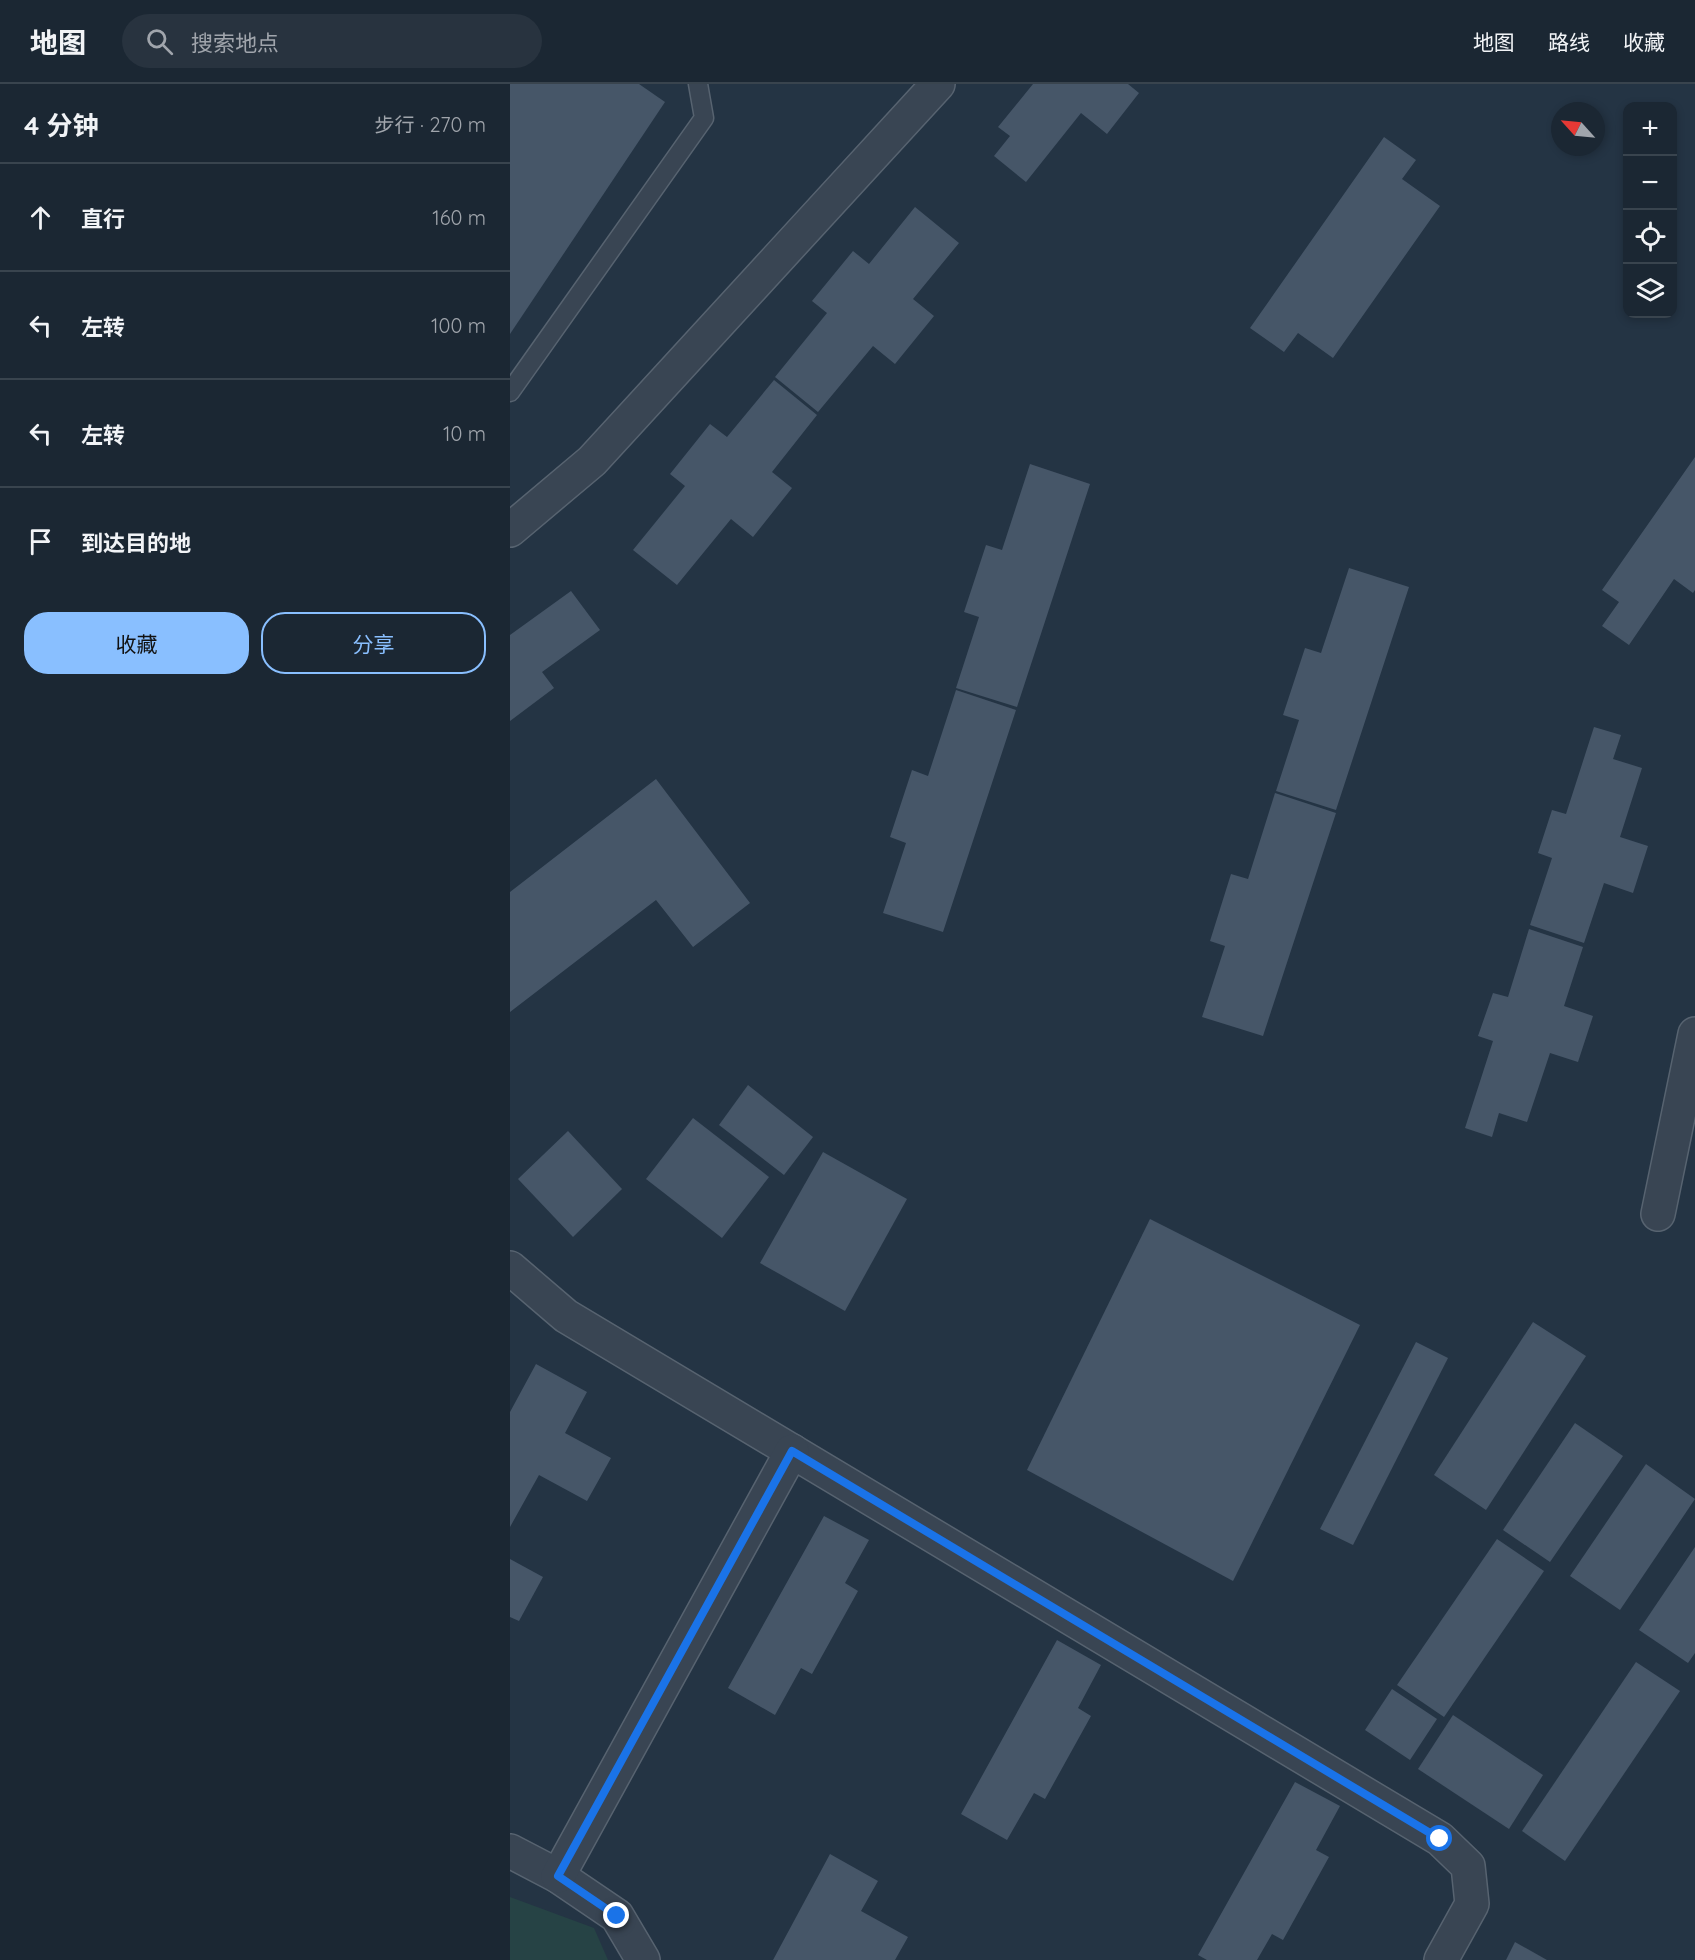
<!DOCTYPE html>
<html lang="zh">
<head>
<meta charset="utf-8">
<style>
  :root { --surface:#1b2733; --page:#28333f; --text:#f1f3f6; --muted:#a0a5ac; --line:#39444e; --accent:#89bfff }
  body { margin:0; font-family:Quicksand,"Noto Sans SC",sans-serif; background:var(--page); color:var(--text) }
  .controls { position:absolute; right:18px; top:18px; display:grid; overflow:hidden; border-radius:12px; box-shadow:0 3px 9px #0003 }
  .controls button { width:54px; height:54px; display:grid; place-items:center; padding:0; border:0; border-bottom:2px solid var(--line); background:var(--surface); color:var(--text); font:30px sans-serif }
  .compass { position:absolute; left:1041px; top:18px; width:54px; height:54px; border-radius:50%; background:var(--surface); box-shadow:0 3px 9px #0003; rotate:297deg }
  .stop { position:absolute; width:18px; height:18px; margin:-14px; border:4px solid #1a73e8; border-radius:50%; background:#fff }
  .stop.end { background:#1a73e8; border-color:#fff; box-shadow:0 2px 6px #0008 }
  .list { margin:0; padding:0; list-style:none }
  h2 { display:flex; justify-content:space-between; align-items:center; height:78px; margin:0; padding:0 24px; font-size:26px }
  h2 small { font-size:20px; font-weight:400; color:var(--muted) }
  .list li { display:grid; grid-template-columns:39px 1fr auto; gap:18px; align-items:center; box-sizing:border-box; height:108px; padding:0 24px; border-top:2px solid var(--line) }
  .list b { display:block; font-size:22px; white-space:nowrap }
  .list em { font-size:20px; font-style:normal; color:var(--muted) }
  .actions { display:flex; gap:12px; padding:18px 24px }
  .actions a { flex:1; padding:14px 0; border:2px solid var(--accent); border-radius:24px; text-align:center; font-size:21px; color:var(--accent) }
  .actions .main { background:var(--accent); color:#111 }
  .icon { flex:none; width:33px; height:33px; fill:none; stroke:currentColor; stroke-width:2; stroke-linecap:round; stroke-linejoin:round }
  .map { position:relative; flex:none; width:1185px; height:1876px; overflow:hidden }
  header { display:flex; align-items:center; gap:36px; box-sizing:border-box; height:84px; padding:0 30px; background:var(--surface); border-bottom:2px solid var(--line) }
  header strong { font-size:28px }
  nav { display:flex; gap:33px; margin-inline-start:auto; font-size:21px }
  .search { width:420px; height:54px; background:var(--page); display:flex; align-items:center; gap:15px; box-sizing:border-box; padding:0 21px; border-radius:33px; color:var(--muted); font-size:22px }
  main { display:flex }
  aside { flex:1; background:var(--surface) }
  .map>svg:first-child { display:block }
  .green { fill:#264345 }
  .building { fill:#465668 }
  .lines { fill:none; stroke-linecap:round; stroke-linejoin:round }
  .service-casing { stroke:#576370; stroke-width:21 }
  .minor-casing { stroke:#576370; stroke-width:36 }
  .service { stroke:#394553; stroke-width:18 }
  .minor { stroke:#394553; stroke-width:33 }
  .route { stroke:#1a73e8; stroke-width:8 }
</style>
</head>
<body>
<header>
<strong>地图</strong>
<div class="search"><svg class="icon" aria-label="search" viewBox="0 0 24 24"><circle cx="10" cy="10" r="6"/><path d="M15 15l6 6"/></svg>搜索地点</div>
<nav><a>地图</a><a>路线</a><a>收藏</a></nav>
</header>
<main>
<aside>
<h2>4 分钟<small>步行 · 270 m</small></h2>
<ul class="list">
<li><svg class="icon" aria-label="ahead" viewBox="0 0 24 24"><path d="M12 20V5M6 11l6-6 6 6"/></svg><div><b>直行</b></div><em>160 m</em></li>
<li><svg class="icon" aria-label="left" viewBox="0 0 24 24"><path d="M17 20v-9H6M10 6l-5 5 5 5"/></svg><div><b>左转</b></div><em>100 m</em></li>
<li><svg class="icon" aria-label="left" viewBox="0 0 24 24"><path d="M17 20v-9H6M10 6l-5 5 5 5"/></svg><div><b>左转</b></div><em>10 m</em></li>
<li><svg class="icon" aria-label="arrive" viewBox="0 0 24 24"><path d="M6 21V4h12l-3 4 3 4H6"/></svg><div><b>到达目的地</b></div></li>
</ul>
<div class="actions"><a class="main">收藏</a><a>分享</a></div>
</aside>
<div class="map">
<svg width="1185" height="1876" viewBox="0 0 1185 1876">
  <rect width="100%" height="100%" fill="#243444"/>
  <polygon class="green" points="0,1813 84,1844 98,1876 0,1876"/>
  <g class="building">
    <polygon points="0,0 129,0 155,18 0,250"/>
    <polygon points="523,0 618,0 629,9 597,50 571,29 516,98 484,72 500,52 488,43"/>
    <polygon points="874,53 906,76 892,95 930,122 823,274 788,249 774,268 740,244"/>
    <polygon points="405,123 449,159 403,215 424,232 385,280 363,262 308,328 265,293 317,229 302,217 343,167 359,180"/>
    <polygon points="264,296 307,331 262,388 282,404 243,453 221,435 167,501 123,466 175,402 160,390 200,340 217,353"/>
    <polygon points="1185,373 1185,506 1183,509 1164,495 1119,561 1092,542 1109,518 1092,506"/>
    <polygon points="520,380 580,400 507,623 446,604 469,533 454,528 476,461 492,466"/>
    <polygon points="839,484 899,503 826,726 766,707 789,636 773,631 795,564 811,569"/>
    <polygon points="61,507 90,546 32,588 44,604 0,637 0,551"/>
    <polygon points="446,606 506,626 433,848 373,829 396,759 380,753 402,686 418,692"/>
    <polygon points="1084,643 1111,651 1103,675 1132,684 1110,753 1138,762 1123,809 1094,799 1074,859 1020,841 1042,774 1028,769 1042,726 1056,730"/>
    <polygon points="146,695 240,819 183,863 146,816 0,928 0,808"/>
    <polygon points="765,709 826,729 753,952 692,933 715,862 700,857 721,790 738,795"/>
    <polygon points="1019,845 1073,863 1054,922 1083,932 1068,978 1040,969 1017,1038 989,1029 982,1053 955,1044 983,957 968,952 983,909 998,913"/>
    <polygon points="238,1001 303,1053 274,1091 209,1041"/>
    <polygon points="183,1034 259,1093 212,1154 136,1095"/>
    <polygon points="58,1047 112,1105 63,1153 8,1095"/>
    <polygon points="313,1068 397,1115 335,1227 250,1179"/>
    <polygon points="640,1135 850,1241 723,1497 517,1386"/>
    <polygon points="1023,1238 1076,1272 976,1426 924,1391"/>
    <polygon points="906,1258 938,1274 843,1461 810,1445"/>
    <polygon points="26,1280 77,1308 55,1349 101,1374 77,1417 29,1391 0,1443 0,1328"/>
    <polygon points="1065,1339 1113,1372 1040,1478 993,1446"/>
    <polygon points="1136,1380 1185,1415 1110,1526 1060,1492"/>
    <polygon points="314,1432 359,1456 335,1499 348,1507 302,1590 291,1584 265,1631 218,1604"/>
    <polygon points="987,1455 1034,1487 934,1633 887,1601"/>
    <polygon points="1185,1463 1185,1569 1178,1579 1129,1546"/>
    <polygon points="0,1475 33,1493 9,1537 0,1533"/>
    <polygon points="547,1556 591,1581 568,1624 581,1632 535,1715 524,1709 497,1756 451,1730"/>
    <polygon points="1126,1578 1170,1607 1055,1777 1012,1747"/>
    <polygon points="882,1605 927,1635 900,1676 855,1646"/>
    <polygon points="943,1631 1033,1691 999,1745 908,1685"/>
    <polygon points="785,1698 830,1722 806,1766 819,1773 773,1856 762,1850 747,1876 697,1876 688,1871"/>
    <polygon points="320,1770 368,1797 351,1827 398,1853 385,1876 263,1876"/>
    <polygon points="1005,1858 1037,1876 996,1876"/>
  </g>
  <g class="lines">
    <defs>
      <polyline id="service" points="0,308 194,34 188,0"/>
      <g id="minor">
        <polyline points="0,446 82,377 428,0"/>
        <polyline points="1148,1130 1185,950"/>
        <polyline points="0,1184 56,1232 930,1755 958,1782 962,1820 931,1876"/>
        <polyline points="0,1767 48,1792 107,1832 133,1876"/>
        <polyline points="48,1792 282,1367"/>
      </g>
    </defs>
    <use href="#service" class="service-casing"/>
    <use href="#minor" class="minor-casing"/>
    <use href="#service" class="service"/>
    <use href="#minor" class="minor"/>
  </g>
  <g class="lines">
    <polyline class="route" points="107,1832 48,1792 282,1367 930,1755"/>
  </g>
</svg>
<div class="controls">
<button>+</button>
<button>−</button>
<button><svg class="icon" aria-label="locate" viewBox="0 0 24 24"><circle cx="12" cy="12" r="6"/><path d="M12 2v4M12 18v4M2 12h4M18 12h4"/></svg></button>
<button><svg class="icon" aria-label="layers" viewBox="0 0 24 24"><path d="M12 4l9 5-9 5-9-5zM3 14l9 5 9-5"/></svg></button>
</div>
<svg class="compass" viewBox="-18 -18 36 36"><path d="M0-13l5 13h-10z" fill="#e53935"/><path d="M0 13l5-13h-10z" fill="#a0a5ac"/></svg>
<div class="stop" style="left:930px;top:1755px"></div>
<div class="stop end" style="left:107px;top:1832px"></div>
</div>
</main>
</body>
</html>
